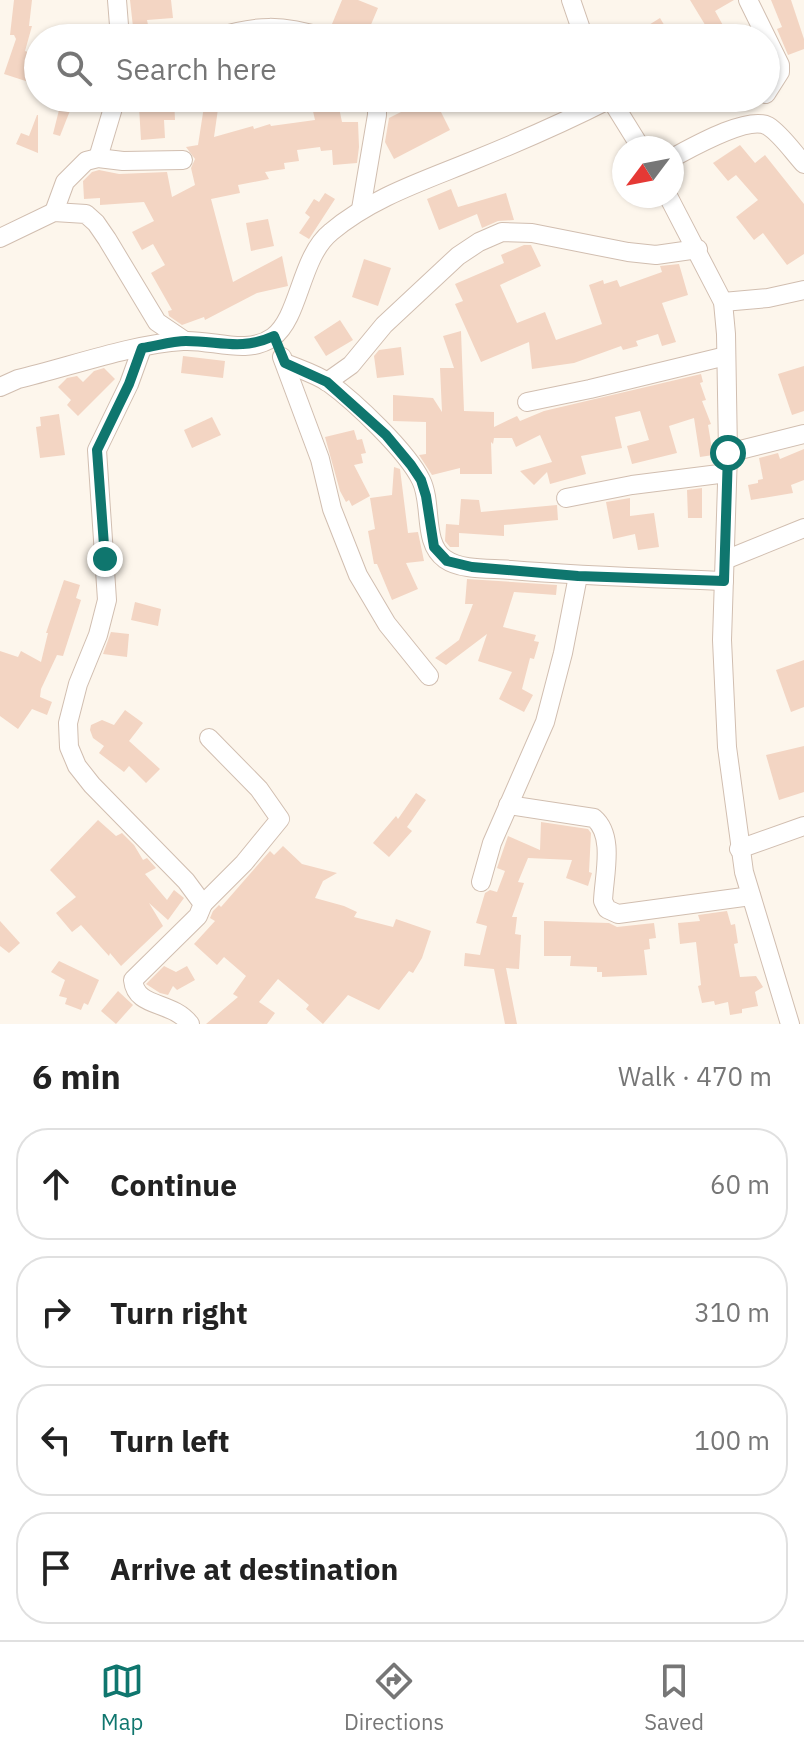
<!DOCTYPE html>
<html lang="en">
<head>
<meta charset="utf-8">
<style>
  :root { --surface:#fff; --page:#f2f2f2; --text:#222; --muted:#767676; --line:#e0e0e0; --accent:#0f766e }
  body { margin:0; font-family:"IBM Plex Sans",sans-serif; background:var(--page); color:var(--text) }
  .compass { position:absolute; left:612px; top:136px; width:72px; height:72px; border-radius:50%; background:var(--surface); box-shadow:0 2px 6px #0004; rotate:238deg }
  .stop { position:absolute; width:24px; height:24px; margin:-18px; border:6px solid #0f766e; border-radius:50%; background:#fff }
  .stop.end { background:#0f766e; border-color:#fff; box-shadow:0 2px 8px #0008 }
  .list { margin:0; padding:0; list-style:none }
  h2 { display:flex; justify-content:space-between; align-items:center; height:104px; margin:0; padding:0 32px; font-size:34px }
  h2 small { font-size:26px; font-weight:400; color:var(--muted) }
  .list li { display:grid; grid-template-columns:52px 1fr auto; gap:24px; align-items:center; box-sizing:border-box; height:112px; margin:0 16px 16px; padding:0 16px; border:2px solid var(--line); border-radius:32px }
  .list b { display:block; font-size:30px; white-space:nowrap }
  .list em { font-size:26px; font-style:normal; color:var(--muted) }
  .icon { flex:none; width:44px; height:44px; fill:none; stroke:currentColor; stroke-width:2; stroke-linecap:round; stroke-linejoin:round }
  .map { position:relative; flex:none; width:804px; height:1024px; overflow:hidden }
  .search { position:absolute; background:var(--surface); box-shadow:0 2px 6px #0004; left:24px; right:24px; top:24px; height:88px; display:flex; align-items:center; gap:20px; box-sizing:border-box; padding:0 28px; border-radius:44px; color:var(--muted); font-size:30px }
  .sheet { height:616px; background:var(--surface) }
  nav { display:flex; justify-content:space-around; align-items:center; box-sizing:border-box; height:112px; border-top:2px solid var(--line); background:var(--surface); font-size:22px; color:var(--muted) }
  nav a { display:grid; justify-items:center; gap:4px }
  nav .on { color:var(--accent) }
  .map>svg:first-child { display:block }
  .building { fill:#f3d5c3 }
  .lines { fill:none; stroke-linecap:round; stroke-linejoin:round }
  .street-casing { stroke:#d1beb0; stroke-width:20 }
  .street { stroke:#fff; stroke-width:18 }
  .route { stroke:#0f766e; stroke-width:10 }
</style>
</head>
<body>
<div class="map">
<svg width="804" height="1024" viewBox="0 0 804 1024">
  <rect width="100%" height="100%" fill="#fdf6ec"/>
  <g class="building">
    <polygon points="14,0 32,0 29,26 32,26 25,51 38,55 38,85 4,74 16,39 14,35 10,35"/>
    <polygon points="130,0 171,0 173,18 147,20 148,25 133,27"/>
    <polygon points="342,0 358,0 378,8 367,34 347,25 346,29 332,24"/>
    <polygon points="690,0 734,0 715,11 730,38 689,38 707,28"/>
    <polygon points="771,0 791,0 804,39 804,49 788,55 777,29 782,27"/>
    <polygon points="660,18 672,38 628,38"/>
    <polygon points="62,98 75,98 60,136 53,134"/>
    <polygon points="145,98 174,98 175,120 164,120 165,138 141,140 139,107 148,106"/>
    <polygon points="310,98 337,98 342,122 358,122 359,147 357,163 333,165 332,150 321,151 320,147 297,150 299,161 284,163 285,169 265,172 269,179 238,185 240,193 211,199 233,282 282,256 288,286 257,293 205,320 204,317 182,325 169,316 168,311 172,310 151,273 165,265 153,244 142,250 132,232 154,221 144,202 100,205 100,198 84,199 83,181 92,172 99,170 119,174 167,172 172,197 195,185 191,168 195,159 186,147 198,145 205,100 219,102 214,137 253,126 254,129 270,124 271,126 315,120"/>
    <polygon points="429,98 434,98 450,130 394,159 385,142 389,118"/>
    <polygon points="37,115 38,115 38,153 16,144 21,133 29,136"/>
    <polygon points="740,145 755,163 765,155 804,204 804,254 787,265 763,233 754,240 736,217 758,200 736,175 728,181 713,163"/>
    <polygon points="451,189 458,207 506,193 514,220 498,221 482,228 477,214 439,230 427,199"/>
    <polygon points="325,193 335,199 309,239 299,233 310,217 305,213 314,199 319,202"/>
    <polygon points="268,219 274,246 251,251 246,223"/>
    <polygon points="524,245 531,245 541,266 500,285 517,323 545,312 556,340 602,324 589,285 603,280 604,284 617,280 620,287 662,272 660,266 679,264 688,295 662,303 676,342 662,346 658,334 636,341 638,346 623,350 621,346 574,363 532,369 529,342 481,362 455,304 463,301 455,284 504,263 501,255"/>
    <polygon points="364,259 391,268 378,306 352,297"/>
    <polygon points="340,320 353,340 326,356 314,337"/>
    <polygon points="461,331 464,411 494,412 494,427 517,416 520,421 544,411 701,374 703,382 700,383 706,400 702,401 711,424 708,425 713,455 700,457 694,418 669,426 677,453 632,464 627,446 649,440 640,411 615,417 622,448 581,456 586,474 550,484 547,472 534,485 520,471 552,462 540,435 516,447 512,438 494,438 493,444 491,442 492,474 460,474 460,468 432,475 419,455 426,454 426,422 393,421 393,395 433,398 442,412 440,368 454,368 443,336"/>
    <polygon points="401,347 404,375 377,378 374,356 379,350"/>
    <polygon points="183,356 225,361 223,378 181,373"/>
    <polygon points="804,366 804,411 792,415 778,374"/>
    <polygon points="104,368 115,379 78,416 67,405 71,400 58,387 67,378 77,376 83,382 94,371"/>
    <polygon points="59,414 65,455 40,458 36,427 41,426 40,417"/>
    <polygon points="212,417 221,435 192,448 184,430"/>
    <polygon points="354,430 357,440 362,439 366,453 361,454 363,463 354,465 370,496 352,506 349,500 346,502 340,491 325,437"/>
    <polygon points="804,449 804,480 791,485 793,493 751,500 748,485 758,483 758,480 763,479 759,458 778,453 780,459"/>
    <polygon points="394,467 400,469 408,533 418,532 424,561 406,563 418,589 392,600 377,564 374,564 368,531 375,529 370,498 392,495"/>
    <polygon points="702,488 702,518 688,518 687,490"/>
    <polygon points="630,498 630,516 654,513 659,547 638,550 635,534 613,539 606,502"/>
    <polygon points="461,499 479,500 481,512 557,505 558,520 504,525 504,536 459,533 459,547 450,547 445,541 446,524 459,525"/>
    <polygon points="467,579 557,585 556,595 514,592 503,627 536,635 534,641 539,642 534,659 530,658 522,689 533,695 524,712 499,699 512,672 478,661 487,634 446,665 435,658 459,640 473,604 465,604"/>
    <polygon points="64,580 80,585 76,598 81,600 63,656 57,655 41,689 40,697 52,702 47,715 32,709 18,729 0,716 0,651 18,657 21,651 41,662 48,633 46,633"/>
    <polygon points="135,602 161,609 158,626 131,620"/>
    <polygon points="111,632 129,634 127,657 103,654"/>
    <polygon points="804,660 804,707 791,712 776,670"/>
    <polygon points="125,710 143,723 129,741 160,769 146,783 129,766 124,772 99,753 104,746 93,738 90,730 91,725 102,720 114,725"/>
    <polygon points="804,746 804,792 779,800 766,755"/>
    <polygon points="416,793 426,800 407,827 412,831 389,857 373,843 396,816 398,819"/>
    <polygon points="98,820 116,836 122,833 134,845 143,860 147,858 156,868 145,874 167,900 174,890 184,898 168,920 149,903 163,926 121,966 110,953 109,956 81,925 72,932 56,913 76,897 50,870"/>
    <polygon points="541,822 588,829 591,833 589,872 592,873 588,886 566,878 572,860 528,858 518,882 524,883 512,917 517,917 515,934 521,935 519,969 506,968 517,1024 505,1024 494,969 464,966 465,953 480,955 487,926 476,923 485,893 490,890 497,892 505,871 497,868 508,836 540,850"/>
    <polygon points="283,846 302,864 337,873 323,881 315,898 344,906 357,912 354,917 393,927 396,919 431,931 422,958 413,973 409,971 379,1010 348,995 323,1024 306,1009 309,1005 278,979 259,1002 275,1013 267,1024 206,1024 238,997 233,994 246,976 224,957 217,965 194,944 215,921 210,918 213,911 219,905 221,907 270,851 274,855"/>
    <polygon points="727,911 731,925 735,924 738,943 734,944 740,977 756,976 763,987 755,992 758,1006 742,1009 742,1013 730,1015 728,1002 715,1005 714,1001 702,1003 698,986 701,985 696,942 680,944 678,923 700,921 698,915"/>
    <polygon points="0,921 20,943 9,953 0,946"/>
    <polygon points="544,921 609,923 617,927 654,923 656,938 649,939 650,949 644,950 647,975 602,977 602,972 597,972 597,967 570,966 571,956 544,956"/>
    <polygon points="59,961 99,980 88,1005 84,1003 81,1010 65,1004 67,998 59,996 65,980 51,972"/>
    <polygon points="164,966 176,972 187,966 195,980 177,990 173,986 168,995 160,993 146,984"/>
    <polygon points="118,991 133,1005 116,1024 101,1011"/>
  </g>
  <g class="lines">
    <defs>
      <g id="street">
        <polyline points="117,0 120,38"/>
        <polyline points="571,0 584,38"/>
        <polyline points="748,0 780,65 780,72 766,94"/>
        <path d="M214,38c42,-13 69,-14 110,0"/>
        <polyline points="610,98 641,148"/>
        <polyline points="98,158 116,98"/>
        <path d="M672,158c19,-10 76,-43 96,-32 13,8 25,26 36,38"/>
        <polyline points="668,196 723,302 726,334 728,453 722,640 727,747 744,872 790,1024"/>
        <polyline points="361,209 377,115 377,98"/>
        <polyline points="54,212 65,182 86,161 98,158 123,161 183,160"/>
        <polyline points="0,238 54,212 86,214 96,223 107,239 157,322 185,341"/>
        <polyline points="723,302 768,298 804,290"/>
        <path d="M142,348l-13,36 -32,66 10,150 -9,35 -20,49 -10,39 1,24 8,19 15,19 94,96 17,23 -5,12 -65,64c3,29 39,20 57,44"/>
        <polyline points="282,357 320,459 332,509 358,575 387,624 429,676"/>
        <path d="M285,363c14,6 31,11 44,20 26,19 78,68 92,97 12,24 1,63 24,79 17,12 47,9 66,11 71,6 142,8 213,11"/>
        <polyline points="327,382 351,365 384,325 458,256 479,242 502,232 532,233 628,252 656,255 698,249"/>
        <path d="M0,387l18,-8c51,-12 114,-35 165,-38 29,-2 64,15 90,-4 27,-20 27,-80 58,-105 40,-34 92,-51 141,-71 47,-19 93,-39 138,-62"/>
        <polyline points="527,402 590,389 726,356"/>
        <polyline points="728,453 804,434"/>
        <polyline points="566,498 632,485 727,473"/>
        <polyline points="725,560 804,528"/>
        <path d="M508,805l86,13c21,18 10,57 9,83l4,8 11,5 133,-18"/>
        <polyline points="739,849 804,826"/>
        <polyline points="481,882 492,843 545,722 563,653 578,576"/>
        <polyline points="203,904 244,863 280,819 259,789 209,738"/>
      </g>
    </defs>
    <use href="#street" class="street-casing"/>
    <use href="#street" class="street"/>
  </g>
  <g class="lines">
    <path class="route" d="M105,559l-8,-109 32,-66 13,-36c14,-2 30,-7 44,-7 34,0 55,10 88,-5l11,27 42,19 59,53 25,30 10,15 5,16 8,51 13,14 25,6 106,9 146,5 4,-128"/>
  </g>
</svg>
<svg class="compass" viewBox="-18 -18 36 36"><path d="M0-13l5 13h-10z" fill="#e53935"/><path d="M0 13l5-13h-10z" fill="#767676"/></svg>
<div class="stop" style="left:728px;top:453px"></div>
<div class="stop end" style="left:105px;top:559px"></div>
<div class="search"><svg class="icon" aria-label="search" viewBox="0 0 24 24"><circle cx="10" cy="10" r="6"/><path d="M15 15l6 6"/></svg>Search here</div>
</div>
<section class="sheet">
<h2>6 min<small>Walk · 470 m</small></h2>
<ul class="list">
<li><svg class="icon" aria-label="ahead" viewBox="0 0 24 24"><path d="M12 20V5M6 11l6-6 6 6"/></svg><div><b>Continue</b></div><em>60 m</em></li>
<li><svg class="icon" aria-label="right" viewBox="0 0 24 24"><path d="M7 20v-9h11M14 6l5 5-5 5"/></svg><div><b>Turn right</b></div><em>310 m</em></li>
<li><svg class="icon" aria-label="left" viewBox="0 0 24 24"><path d="M17 20v-9H6M10 6l-5 5 5 5"/></svg><div><b>Turn left</b></div><em>100 m</em></li>
<li><svg class="icon" aria-label="arrive" viewBox="0 0 24 24"><path d="M6 21V4h12l-3 4 3 4H6"/></svg><div><b>Arrive at destination</b></div></li>
</ul>
</section>
<nav>
<a class="on"><svg class="icon" aria-label="map" viewBox="0 0 24 24"><path d="M3 6l6-2 6 2 6-2v14l-6 2-6-2-6 2zM9 4v14M15 6v14"/></svg>Map</a>
<a><svg class="icon" aria-label="directions" viewBox="0 0 24 24"><path d="M12 3l9 9-9 9-9-9zM9 14v-3h6M13 9l2 2-2 2"/></svg>Directions</a>
<a><svg class="icon" aria-label="saved" viewBox="0 0 24 24"><path d="M7 4h10v16l-5-4-5 4z"/></svg>Saved</a>
</nav>
</body>
</html>
